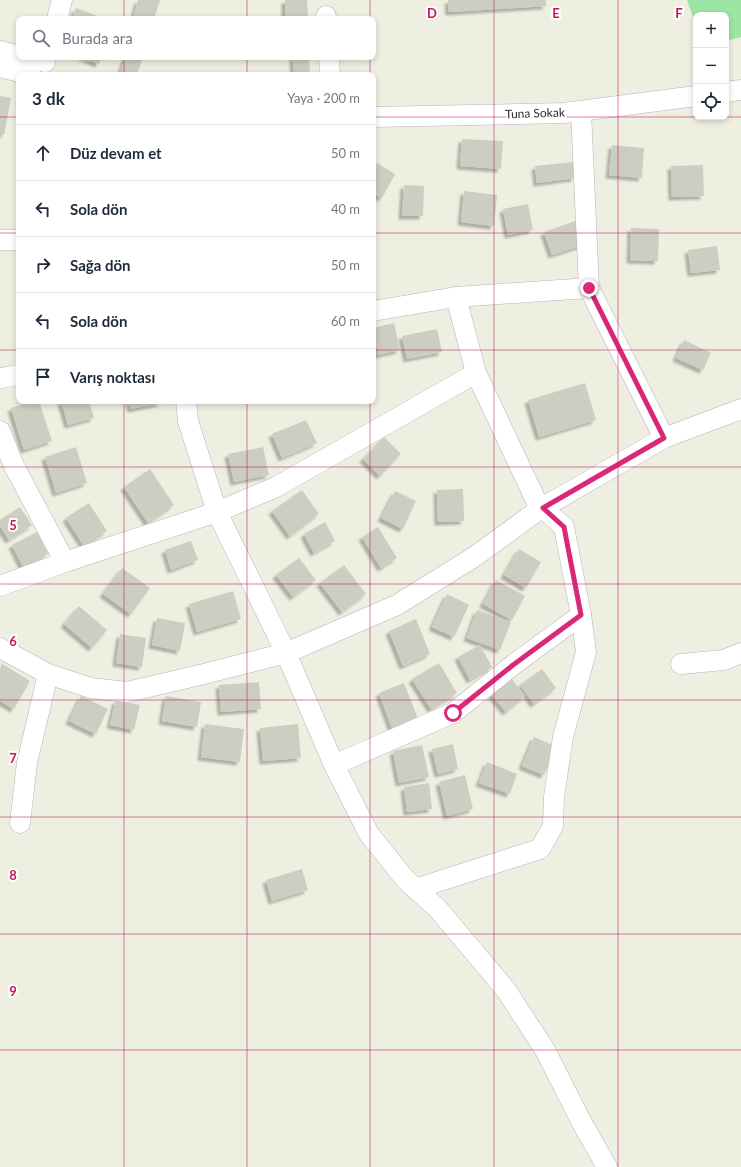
<!DOCTYPE html>
<html lang="tr">
<head>
<meta charset="utf-8">
<style>
  :root { --surface:#fff; --page:#f2f2f3; --text:#1f2937; --muted:#747a83; --line:#e0e1e3 }
  body { margin:0; font-family:Lato,sans-serif; background:var(--page); color:var(--text) }
  .controls { position:absolute; right:12px; top:12px; display:grid; overflow:hidden; border-radius:8px; box-shadow:0 2px 6px #0003 }
  .controls button { width:36px; height:36px; display:grid; place-items:center; padding:0; border:0; border-bottom:1px solid var(--line); background:var(--surface); color:var(--text); font:20px sans-serif }
  .stop { position:absolute; width:12px; height:12px; margin:-9px; border:3px solid #db2777; border-radius:50%; background:#fff }
  .stop.end { background:#db2777; border-color:#fff; box-shadow:0 1px 4px #0008 }
  .list { margin:0; padding:0; list-style:none }
  h2 { display:flex; justify-content:space-between; align-items:center; height:52px; margin:0; padding:0 16px; font-size:17px }
  h2 small { font-size:13px; font-weight:400; color:var(--muted) }
  .list li { display:grid; grid-template-columns:26px 1fr auto; gap:12px; align-items:center; box-sizing:border-box; height:56px; padding:0 16px; border-top:1px solid var(--line) }
  .list b { display:block; font-size:15px; white-space:nowrap }
  .list em { font-size:13px; font-style:normal; color:var(--muted) }
  .icon { flex:none; width:22px; height:22px; fill:none; stroke:currentColor; stroke-width:2; stroke-linecap:round; stroke-linejoin:round }
  .map { position:relative; flex:none; width:741px; height:1167px; overflow:hidden }
  .search { position:absolute; background:var(--surface); box-shadow:0 2px 6px #0003; left:16px; top:16px; width:360px; height:44px; display:flex; align-items:center; gap:10px; box-sizing:border-box; padding:0 14px; border-radius:8px; color:var(--muted); font-size:15px }
  .panel { position:absolute; background:var(--surface); box-shadow:0 2px 6px #0003; left:16px; top:72px; width:360px; height:332px; border-radius:8px }
  .map>svg:first-child { display:block }
  .green { fill:#9de5a4 }
  .building { fill:#cdcdc2; filter:url(#shadow) }
  .lines { fill:none; stroke-linecap:round; stroke-linejoin:round }
  .minor-casing { stroke:#b7b3c1; stroke-width:21 }
  .minor { stroke:#fff; stroke-width:20 }
  .route { stroke:#db2777; stroke-width:5 }
  .grid { fill:none; stroke:#c2185b; stroke-width:1; stroke-opacity:0.55 }
  .labels { text-anchor:middle; dominant-baseline:central; stroke-width:4; stroke-linejoin:round; paint-order:stroke }
  .street-label { font-size:12px; fill:#2d2d2d; stroke:#fff }
  .grid-label { font-size:13px; text-anchor:middle; font-weight:bold; fill:#c2185b; stroke:#fff; stroke-width:4; stroke-linejoin:round; paint-order:stroke }
</style>
</head>
<body>
<div class="map">
<svg width="741" height="1167" viewBox="0 0 741 1167">
  <defs>
    <filter id="shadow"><feDropShadow dx="-3.5" dy="3.5" stdDeviation="1" flood-color="#0004"/></filter>
  </defs>
  <rect width="100%" height="100%" fill="#eeefe0"/>
  <polygon class="green" points="687,0 741,0 741,37 726,41 726,15 696,15 696,26"/>
  <g class="building">
    <polygon points="138,0 160,0 154,19 133,19"/>
    <polygon points="285,0 307,0 308,19 285,19"/>
    <polygon points="448,0 546,0 546,6 449,12"/>
    <polygon points="76,8 106,19 72,19"/>
    <polygon points="81,57 101,57 99,64"/>
    <polygon points="125,57 143,57 137,75 120,75"/>
    <polygon points="293,57 309,57 310,75 294,75"/>
    <polygon points="0,96 11,98 4,135 0,135"/>
    <polygon points="462,139 503,141 501,169 460,166"/>
    <polygon points="612,145 644,148 642,178 609,175"/>
    <polygon points="573,162 575,178 537,183 535,166"/>
    <polygon points="377,163 395,174 382,198 373,193 373,171"/>
    <polygon points="703,165 704,196 672,197 671,166"/>
    <polygon points="404,185 424,186 423,216 402,216"/>
    <polygon points="464,191 497,195 494,226 461,222"/>
    <polygon points="528,204 533,230 508,235 503,209"/>
    <polygon points="575,221 583,245 552,255 544,232"/>
    <polygon points="631,228 659,229 658,261 630,260"/>
    <polygon points="717,246 720,270 691,273 688,250"/>
    <polygon points="394,323 400,350 378,355 373,328"/>
    <polygon points="437,329 442,352 407,359 402,336"/>
    <polygon points="684,340 711,353 703,370 676,358"/>
    <polygon points="585,383 596,420 539,437 528,400"/>
    <polygon points="32,401 39,401 52,441 24,450 11,408"/>
    <polygon points="61,401 89,401 94,418 68,425"/>
    <polygon points="129,401 161,401 161,403 131,409"/>
    <polygon points="306,420 317,443 282,458 272,434"/>
    <polygon points="384,437 401,454 380,476 363,459"/>
    <polygon points="76,447 87,483 56,493 45,457"/>
    <polygon points="263,447 269,475 234,482 228,454"/>
    <polygon points="150,469 174,505 148,523 124,487"/>
    <polygon points="463,489 464,521 438,522 437,490"/>
    <polygon points="302,490 319,514 290,536 272,511"/>
    <polygon points="395,491 416,501 403,529 381,518"/>
    <polygon points="89,503 107,531 84,546 66,518"/>
    <polygon points="20,507 32,525 9,540 0,526 0,520"/>
    <polygon points="325,522 335,541 314,553 304,534"/>
    <polygon points="378,527 397,558 381,568 362,537"/>
    <polygon points="37,532 48,554 23,567 12,545"/>
    <polygon points="191,541 198,560 171,570 165,550"/>
    <polygon points="519,549 541,562 526,588 504,575"/>
    <polygon points="299,558 316,580 293,597 276,575"/>
    <polygon points="344,565 366,594 342,612 320,583"/>
    <polygon points="122,568 150,588 131,614 103,594"/>
    <polygon points="496,580 525,596 512,620 483,604"/>
    <polygon points="233,591 241,619 197,632 189,604"/>
    <polygon points="447,594 469,605 454,637 432,627"/>
    <polygon points="79,606 107,630 92,648 64,624"/>
    <polygon points="477,610 511,622 500,650 467,638"/>
    <polygon points="157,618 185,623 180,651 152,645"/>
    <polygon points="416,619 430,654 403,666 389,631"/>
    <polygon points="120,634 146,638 142,667 116,663"/>
    <polygon points="480,645 492,667 470,680 458,657"/>
    <polygon points="1,663 30,681 14,709 0,701"/>
    <polygon points="439,663 457,693 431,709 412,679"/>
    <polygon points="542,669 556,688 534,704 520,685"/>
    <polygon points="511,678 525,696 506,712 491,694"/>
    <polygon points="259,682 261,709 221,712 219,685"/>
    <polygon points="404,683 418,719 392,729 379,693"/>
    <polygon points="81,696 108,709 96,734 69,721"/>
    <polygon points="166,696 201,702 197,727 162,721"/>
    <polygon points="116,700 140,705 134,730 110,725"/>
    <polygon points="205,724 244,729 240,762 201,757"/>
    <polygon points="298,724 301,758 263,761 260,728"/>
    <polygon points="534,737 557,747 544,775 522,766"/>
    <polygon points="453,744 458,769 438,774 432,749"/>
    <polygon points="422,745 429,777 399,783 393,751"/>
    <polygon points="487,762 517,774 510,794 479,783"/>
    <polygon points="465,775 473,809 447,816 439,782"/>
    <polygon points="429,783 432,809 407,812 404,787"/>
    <polygon points="302,869 308,890 272,901 266,880"/>
  </g>
  <g class="lines">
    <defs>
      <g id="minor">
        <polyline points="326,16 326,19"/>
        <polyline points="57,19 62,0"/>
        <polyline points="0,51 19,56"/>
        <polyline points="23,57 45,62"/>
        <polyline points="329,57 330,75"/>
        <polyline points="0,67 31,75"/>
        <polyline points="726,92 741,90"/>
        <polyline points="581,111 589,288 664,438"/>
        <polyline points="373,117 564,113 696,96"/>
        <polyline points="0,240 19,240"/>
        <polyline points="456,297 476,373 540,509"/>
        <polyline points="373,311 456,297 589,288"/>
        <polyline points="0,378 19,375"/>
        <polyline points="186,401 188,421 217,512 286,653 334,765 369,834 405,879 438,909 506,990 545,1050 582,1123 607,1167"/>
        <polyline points="0,431 14,466 65,562"/>
        <polyline points="0,586 65,562 217,512 276,487 476,373"/>
        <polyline points="0,648 48,674 91,688 127,692 204,674 286,653 397,605 474,557 540,509 664,438 741,409"/>
        <polyline points="681,664 724,660 741,653"/>
        <polyline points="334,765 453,713 513,665 581,615"/>
        <polyline points="20,823 27,763 48,674"/>
        <polyline points="415,889 540,849 553,826 554,797 563,737 586,652 581,615 564,527 543,508"/>
      </g>
    </defs>
    <use href="#minor" class="minor-casing"/>
    <use href="#minor" class="minor"/>
  </g>
  <g class="lines">
    <polyline class="route" points="453,713 513,665 581,615 564,527 543,508 664,438 589,288"/>
  </g>
  <path class="grid" d="M124,0v19M247,0v19M370,0v19M494,0v1167M618,0v1167M124,57v18M247,57v18M370,57v18M0,117h19M373,117h323M726,117h15M0,233h19M373,233h368M0,350h19M373,350h368M124,401v766M247,401v766M370,401v766M0,467h741M0,584h741M0,700h741M0,817h741M0,934h741M0,1050h741"/>
  <g class="labels">
    <g class="street-label">
      <text transform="translate(535 113) rotate(-2)">Tuna Sokak</text>
    </g>
  </g>
  <g class="grid-label">
    <text x="432" y="18">D</text>
    <text x="556" y="18">E</text>
    <text x="679" y="18">F</text>
    <text x="13" y="530">5</text>
    <text x="13" y="646">6</text>
    <text x="13" y="763">7</text>
    <text x="13" y="880">8</text>
    <text x="13" y="996">9</text>
  </g>
</svg>
<div class="controls">
<button>+</button>
<button>−</button>
<button><svg class="icon" aria-label="locate" viewBox="0 0 24 24"><circle cx="12" cy="12" r="6"/><path d="M12 2v4M12 18v4M2 12h4M18 12h4"/></svg></button>
</div>
<div class="stop" style="left:453px;top:713px"></div>
<div class="stop end" style="left:589px;top:288px"></div>
<div class="search"><svg class="icon" aria-label="search" viewBox="0 0 24 24"><circle cx="10" cy="10" r="6"/><path d="M15 15l6 6"/></svg>Burada ara</div>
<section class="panel">
<h2>3 dk<small>Yaya · 200 m</small></h2>
<ul class="list">
<li><svg class="icon" aria-label="ahead" viewBox="0 0 24 24"><path d="M12 20V5M6 11l6-6 6 6"/></svg><div><b>Düz devam et</b></div><em>50 m</em></li>
<li><svg class="icon" aria-label="left" viewBox="0 0 24 24"><path d="M17 20v-9H6M10 6l-5 5 5 5"/></svg><div><b>Sola dön</b></div><em>40 m</em></li>
<li><svg class="icon" aria-label="right" viewBox="0 0 24 24"><path d="M7 20v-9h11M14 6l5 5-5 5"/></svg><div><b>Sağa dön</b></div><em>50 m</em></li>
<li><svg class="icon" aria-label="left" viewBox="0 0 24 24"><path d="M17 20v-9H6M10 6l-5 5 5 5"/></svg><div><b>Sola dön</b></div><em>60 m</em></li>
<li><svg class="icon" aria-label="arrive" viewBox="0 0 24 24"><path d="M6 21V4h12l-3 4 3 4H6"/></svg><div><b>Varış noktası</b></div></li>
</ul>
</section>
</div>
</body>
</html>
